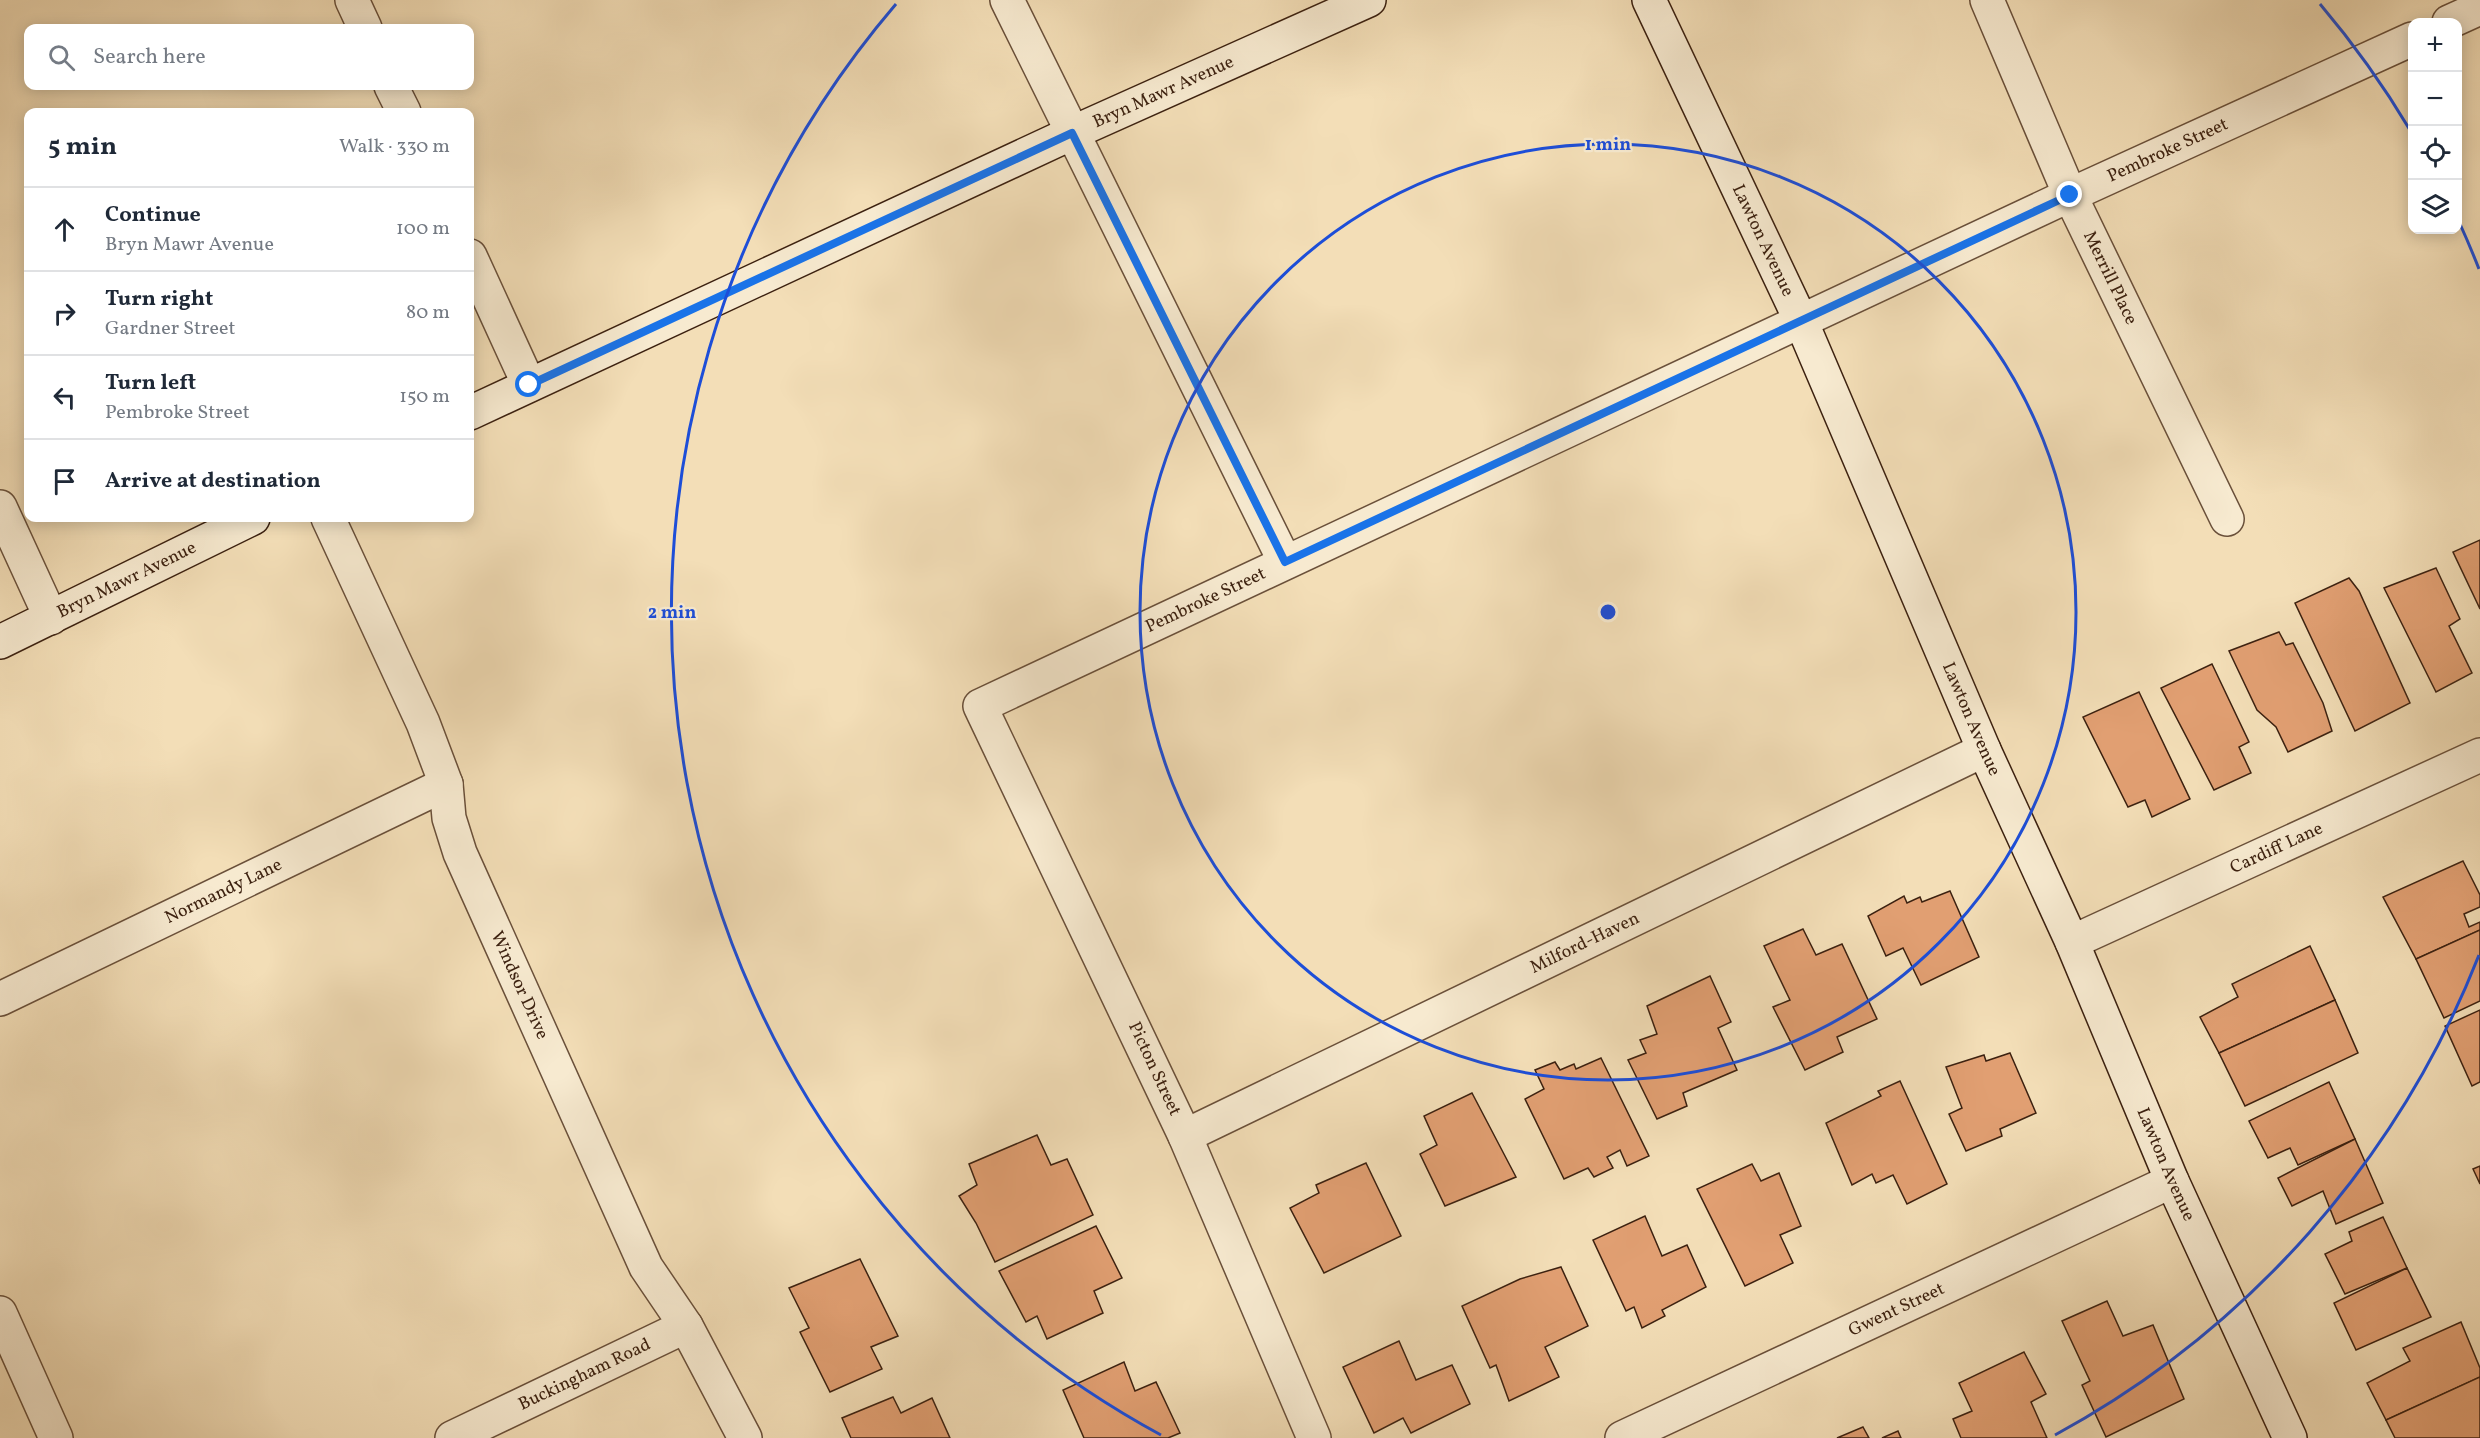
<!DOCTYPE html>
<html lang="en">
<head>
<meta charset="utf-8">
<style>
  :root { --surface:#fff; --page:#f6f6f7; --text:#1f2937; --muted:#747a83; --line:#e0e1e3 }
  body { margin:0; font-family:Vollkorn,serif; background:var(--page); color:var(--text) }
  .controls { position:absolute; right:18px; top:18px; display:grid; overflow:hidden; border-radius:12px; box-shadow:0 3px 15px #0003 }
  .controls button { width:54px; height:54px; display:grid; place-items:center; padding:0; border:0; border-bottom:2px solid var(--line); background:var(--surface); color:var(--text); font:30px sans-serif }
  .stop { position:absolute; width:18px; height:18px; margin:-14px; border:4px solid #1a73e8; border-radius:50%; background:#fff }
  .stop.end { background:#1a73e8; border-color:#fff; box-shadow:0 2px 6px #0008 }
  .list { margin:0; padding:0; list-style:none }
  h2 { display:flex; justify-content:space-between; align-items:center; height:78px; margin:0; padding:0 24px; font-size:26px }
  h2 small { font-size:20px; font-weight:400; color:var(--muted) }
  .list li { display:grid; grid-template-columns:39px 1fr auto; gap:18px; align-items:center; box-sizing:border-box; height:84px; padding:0 24px; border-top:2px solid var(--line) }
  .list b { display:block; font-size:22px; white-space:nowrap }
  .list p { margin:0; font-size:20px; white-space:nowrap; color:var(--muted) }
  .list em { font-size:20px; font-style:normal; color:var(--muted) }
  .icon { flex:none; width:33px; height:33px; fill:none; stroke:currentColor; stroke-width:2; stroke-linecap:round; stroke-linejoin:round }
  .map { position:relative; flex:none; width:2480px; height:1438px; overflow:hidden }
  .search { position:absolute; background:var(--surface); box-shadow:0 3px 15px #0003; left:24px; top:24px; width:450px; height:66px; display:flex; align-items:center; gap:15px; box-sizing:border-box; padding:0 21px; border-radius:12px; color:var(--muted); font-size:22px }
  .panel { position:absolute; background:var(--surface); box-shadow:0 3px 15px #0003; left:24px; top:108px; width:450px; height:414px; border-radius:12px }
  .map>svg:first-child { display:block }
  .building { fill:#e19f72; stroke:#3c2110; stroke-width:1.5 }
  .lines { fill:none; stroke-linecap:round; stroke-linejoin:round }
  .street-casing { stroke:#6a503a; stroke-width:36 }
  .secondary-casing { stroke:#3c2110; stroke-width:36 }
  .street { stroke:#f7ead0; stroke-width:33 }
  .secondary { stroke:#f7ead0; stroke-width:33 }
  .route { stroke:#1a73e8; stroke-width:8 }
  .ring { fill:none; stroke:#1d4ed8; stroke-width:3 }
  .labels { text-anchor:middle; dominant-baseline:central; stroke-width:4.5; stroke-linejoin:round; paint-order:stroke }
  .street-label { font-size:18px; fill:#3c2110; stroke:#f7ead0 }
  .centre { fill:#1d4ed8; stroke:#f7ead0; stroke-width:3 }
  .ring-label { font-size:18px; text-anchor:middle; font-weight:bold; fill:#1d4ed8; stroke:#f7ead0; stroke-width:4.5; stroke-linejoin:round; paint-order:stroke }
</style>
</head>
<body>
<div class="map">
<svg width="2480" height="1438" viewBox="0 0 2480 1438">
  <rect width="100%" height="100%" fill="#f3deb7"/>
  <filter id="stains"><feTurbulence type="fractalNoise" baseFrequency=".00333" numOctaves="4"/><feColorMatrix values="0 0 0 0 .2 0 0 0 0 .09 0 0 0 0 .02 0 0 0 .5 -.17"/></filter>
  <radialGradient id="worn" r=".72"><stop offset=".6" stop-color="#630" stop-opacity="0"/><stop offset="1" stop-color="#630" stop-opacity=".3"/></radialGradient>
  <g class="building">
    <polygon points="2480,540 2480,609 2453,552"/>
    <polygon points="2436,568 2460,619 2449,626 2472,673 2436,692 2384,588"/>
    <polygon points="2349,578 2359,591 2410,703 2355,731 2295,603"/>
    <polygon points="2279,632 2286,645 2293,643 2323,703 2332,731 2288,752 2276,727 2257,710 2229,651"/>
    <polygon points="2212,664 2249,742 2239,747 2251,773 2214,790 2161,688"/>
    <polygon points="2139,692 2190,799 2152,817 2145,800 2128,807 2083,717"/>
    <polygon points="2463,861 2480,895 2480,907 2464,914 2469,927 2480,922 2480,930 2416,959 2383,897"/>
    <polygon points="1950,891 1979,957 1921,985 1903,948 1886,956 1868,916 1904,896 1907,903 1920,897 1922,902"/>
    <polygon points="1803,929 1816,955 1842,944 1877,1019 1837,1037 1843,1052 1805,1070 1773,1007 1790,1000 1764,946"/>
    <polygon points="2480,930 2480,1001 2444,1018 2416,959"/>
    <polygon points="2310,946 2335,1000 2219,1053 2200,1017 2238,997 2232,984"/>
    <polygon points="1710,976 1731,1022 1718,1028 1737,1070 1683,1093 1687,1106 1657,1119 1628,1060 1646,1053 1640,1040 1657,1034 1647,1006"/>
    <polygon points="2335,1000 2358,1053 2245,1106 2219,1053"/>
    <polygon points="2480,1010 2480,1082 2472,1086 2445,1026"/>
    <polygon points="2010,1053 2036,1113 2000,1129 2002,1136 1966,1151 1949,1114 1962,1108 1946,1067 1984,1055 1986,1061"/>
    <polygon points="1601,1058 1649,1156 1627,1166 1620,1150 1607,1157 1613,1168 1594,1177 1588,1168 1564,1179 1525,1099 1544,1089 1535,1070 1555,1062 1560,1070 1574,1064 1576,1069"/>
    <polygon points="1900,1081 1947,1184 1907,1204 1893,1175 1876,1183 1872,1174 1852,1185 1826,1123 1881,1096 1878,1091"/>
    <polygon points="2329,1082 2355,1139 2298,1165 2290,1148 2268,1158 2249,1121"/>
    <polygon points="1472,1093 1516,1177 1445,1206 1420,1154 1437,1145 1424,1116"/>
    <polygon points="1037,1135 1051,1165 1067,1159 1093,1215 995,1262 976,1223 959,1196 977,1185 969,1164"/>
    <polygon points="2355,1139 2383,1203 2336,1224 2323,1191 2292,1206 2278,1178"/>
    <polygon points="1366,1163 1401,1236 1324,1273 1290,1208 1319,1193 1316,1185"/>
    <polygon points="1752,1164 1761,1181 1779,1173 1801,1226 1780,1235 1793,1263 1745,1286 1697,1189"/>
    <polygon points="2480,1166 2480,1184 2473,1169"/>
    <polygon points="1645,1216 1662,1256 1687,1245 1706,1287 1662,1310 1665,1316 1642,1328 1634,1307 1626,1311 1593,1240"/>
    <polygon points="2383,1217 2407,1268 2345,1294 2325,1254 2352,1241 2349,1232"/>
    <polygon points="1096,1226 1122,1278 1094,1291 1103,1313 1047,1339 1037,1316 1026,1322 999,1271"/>
    <polygon points="860,1259 898,1336 871,1347 882,1369 830,1392 800,1332 809,1328 789,1288"/>
    <polygon points="1561,1267 1588,1326 1545,1347 1559,1377 1509,1401 1496,1365 1490,1368 1462,1306 1520,1279"/>
    <polygon points="2407,1268 2431,1317 2356,1350 2334,1303"/>
    <polygon points="2107,1301 2123,1336 2153,1325 2184,1399 2106,1437 2082,1385 2090,1381 2062,1321"/>
    <polygon points="2461,1322 2480,1368 2480,1377 2386,1420 2367,1383 2410,1361 2403,1348"/>
    <polygon points="1399,1341 1416,1380 1452,1365 1470,1404 1411,1433 1403,1418 1374,1433 1343,1367"/>
    <polygon points="2024,1352 2046,1394 2031,1402 2047,1438 1961,1438 1953,1419 1972,1411 1959,1383"/>
    <polygon points="1124,1362 1135,1391 1156,1382 1180,1433 1168,1438 1084,1438 1063,1390"/>
    <polygon points="2480,1377 2480,1438 2395,1438 2386,1420"/>
    <polygon points="893,1397 901,1413 932,1398 950,1438 851,1438 842,1418"/>
    <polygon points="1863,1427 1869,1438 1837,1438"/>
    <polygon points="1898,1431 1901,1438 1882,1438"/>
  </g>
  <g class="lines">
    <defs>
      <g id="street">
        <polyline points="352,0 365,28"/>
        <polyline points="1007,0 1285,562"/>
        <path id="s1" d="M1987,0l83,195 157,324"/>
        <polyline points="2449,22 2480,8"/>
        <polyline points="391,86 404,112"/>
        <polyline points="470,256 529,385"/>
        <polyline points="0,507 51,618"/>
        <path id="s2" d="M328,518l95,205 23,61 3,34 11,35 186,414 40,59 59,112"/>
        <path id="s3" d="M2072,942l408,-187"/>
        <path id="s4" d="M0,999l446,-215"/>
        <path id="s5" d="M1185,1136l799,-386"/>
        <polyline points="0,1313 56,1438"/>
        <path id="s6" d="M452,1438l234,-112"/>
        <path id="s7" d="M1314,1438l-129,-302 -205,-430 1090,-511 342,-156"/>
        <path id="s8" d="M1622,1438l550,-257"/>
      </g>
      <g id="secondary">
        <path id="s9" d="M1649,0l152,321 183,429 88,192 100,239 118,257"/>
        <path id="s10" d="M470,413l602,-280 297,-133"/>
        <path id="s11" d="M0,642l253,-124"/>
      </g>
    </defs>
    <use href="#street" class="street-casing"/>
    <use href="#secondary" class="secondary-casing"/>
    <use href="#street" class="street"/>
    <use href="#secondary" class="secondary"/>
  </g>
  <g class="lines">
    <polyline class="route" points="529,385 1072,133 1285,562 2070,195"/>
  </g>
  <g class="ring">
    <circle cx="1608" cy="612" r="468"/>
    <path d="M2479 955A936 936 0 0 1 2055 1435M1161 1435A936 936 0 0 1 896 4M2320 4A936 936 0 0 1 2410 130M2460 224A936 936 0 0 1 2479 269"/>
  </g>
  <g class="labels">
    <g class="street-label">
      <text stroke="none"><textPath href="#s10" startOffset="764">Bryn Mawr Avenue</textPath></text>
      <text stroke="none"><textPath href="#s7" startOffset="2116">Pembroke Street</textPath></text>
      <text stroke="none"><textPath href="#s9" startOffset="266">Lawton Avenue</textPath></text>
      <text stroke="none"><textPath href="#s1" startOffset="304">Merrill Place</textPath></text>
      <text stroke="none"><textPath href="#s11" startOffset="141">Bryn Mawr Avenue</textPath></text>
      <text stroke="none"><textPath href="#s7" startOffset="1054">Pembroke Street</textPath></text>
      <text stroke="none"><textPath href="#s9" startOffset="788">Lawton Avenue</textPath></text>
      <text stroke="none"><textPath href="#s3" startOffset="225">Cardiff Lane</textPath></text>
      <text stroke="none"><textPath href="#s4" startOffset="248">Normandy Lane</textPath></text>
      <text stroke="none"><textPath href="#s5" startOffset="444">Milford-Haven</textPath></text>
      <text stroke="none"><textPath href="#s2" startOffset="507">Windsor Drive</textPath></text>
      <text transform="translate(1154 1069) rotate(65)">Picton Street</text>
      <text stroke="none"><textPath href="#s9" startOffset="1274">Lawton Avenue</textPath></text>
      <text stroke="none"><textPath href="#s8" startOffset="303">Gwent Street</textPath></text>
      <text stroke="none"><textPath href="#s6" startOffset="147">Buckingham Road</textPath></text>
    </g>
  </g>
  <circle cx="1608" cy="612" r="9" class="centre"/>
  <g class="ring-label">
    <text x="1608" y="150">1 min</text>
    <text x="672" y="618">2 min</text>
  </g>
  <rect width="100%" height="100%" filter="url(#stains)"/>
  <rect width="100%" height="100%" fill="url(#worn)"/>
</svg>
<div class="controls">
<button>+</button>
<button>−</button>
<button><svg class="icon" aria-label="locate" viewBox="0 0 24 24"><circle cx="12" cy="12" r="6"/><path d="M12 2v4M12 18v4M2 12h4M18 12h4"/></svg></button>
<button><svg class="icon" aria-label="layers" viewBox="0 0 24 24"><path d="M12 4l9 5-9 5-9-5zM3 14l9 5 9-5"/></svg></button>
</div>
<div class="stop" style="left:529px;top:385px"></div>
<div class="stop end" style="left:2070px;top:195px"></div>
<div class="search"><svg class="icon" aria-label="search" viewBox="0 0 24 24"><circle cx="10" cy="10" r="6"/><path d="M15 15l6 6"/></svg>Search here</div>
<section class="panel">
<h2>5 min<small>Walk · 330 m</small></h2>
<ul class="list">
<li><svg class="icon" aria-label="ahead" viewBox="0 0 24 24"><path d="M12 20V5M6 11l6-6 6 6"/></svg><div><b>Continue</b><p>Bryn Mawr Avenue</p></div><em>100 m</em></li>
<li><svg class="icon" aria-label="right" viewBox="0 0 24 24"><path d="M7 20v-9h11M14 6l5 5-5 5"/></svg><div><b>Turn right</b><p>Gardner Street</p></div><em>80 m</em></li>
<li><svg class="icon" aria-label="left" viewBox="0 0 24 24"><path d="M17 20v-9H6M10 6l-5 5 5 5"/></svg><div><b>Turn left</b><p>Pembroke Street</p></div><em>150 m</em></li>
<li><svg class="icon" aria-label="arrive" viewBox="0 0 24 24"><path d="M6 21V4h12l-3 4 3 4H6"/></svg><div><b>Arrive at destination</b></div></li>
</ul>
</section>
</div>
</body>
</html>
